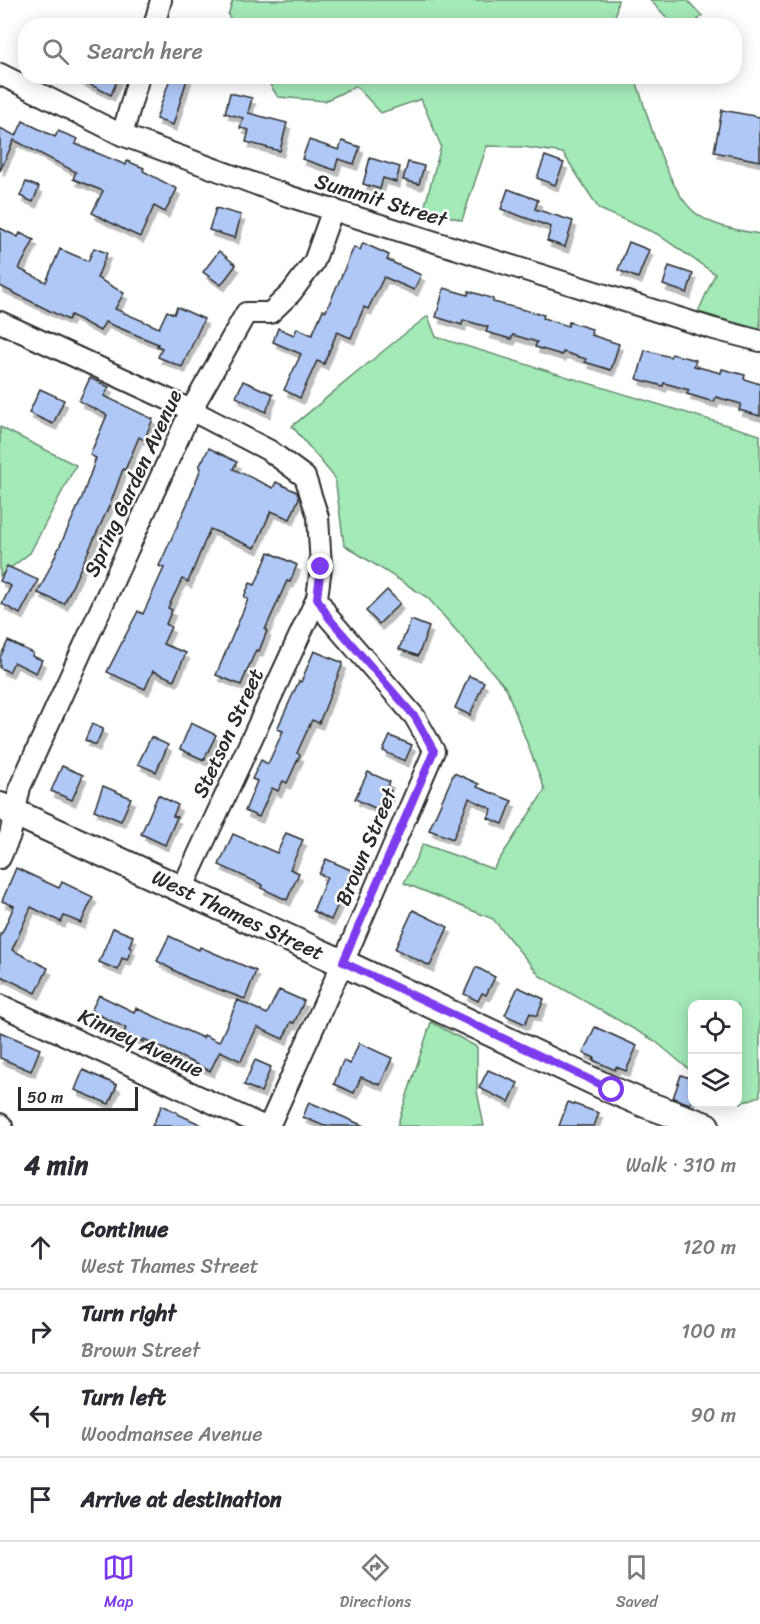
<!DOCTYPE html>
<html lang="en">
<head>
<meta charset="utf-8">
<style>
  :root { --surface:#fff; --page:#f7f7f7; --text:#2b2b33; --muted:#7c7c81; --line:#e1e1e2; --accent:#7c3aed }
  body { margin:0; font-family:Sriracha,sans-serif; background:var(--page); color:var(--text) }
  .controls { position:absolute; right:18px; bottom:18px; display:grid; overflow:hidden; border-radius:12px; box-shadow:0 3px 15px #0003 }
  .controls button { width:54px; height:54px; display:grid; place-items:center; padding:0; border:0; border-bottom:2px solid var(--line); background:var(--surface); color:var(--text); font:30px sans-serif }
  .scale { position:absolute; left:18px; bottom:15px; width:120px; box-sizing:border-box; padding-left:6px; border:3px solid #2b2b2b; border-top:0; font-size:16px; line-height:21px; white-space:nowrap; color:#2b2b2b; -webkit-text-stroke:4px #fff; paint-order:stroke }
  .stop { position:absolute; width:18px; height:18px; margin:-14px; border:4px solid #7c3aed; border-radius:50%; background:#fff }
  .stop.end { background:#7c3aed; border-color:#fff; box-shadow:0 2px 6px #0008 }
  .list { margin:0; padding:0; list-style:none }
  h2 { display:flex; justify-content:space-between; align-items:center; height:78px; margin:0; padding:0 24px; font-size:26px }
  h2 small { font-size:20px; font-weight:400; color:var(--muted) }
  .list li { display:grid; grid-template-columns:39px 1fr auto; gap:18px; align-items:center; box-sizing:border-box; height:84px; padding:0 24px; border-top:2px solid var(--line) }
  .list b { display:block; font-size:22px; white-space:nowrap }
  .list p { margin:0; font-size:20px; white-space:nowrap; color:var(--muted) }
  .list em { font-size:20px; font-style:normal; color:var(--muted) }
  .icon { flex:none; width:33px; height:33px; fill:none; stroke:currentColor; stroke-width:2; stroke-linecap:round; stroke-linejoin:round }
  .map { position:relative; flex:none; width:760px; height:1126px; overflow:hidden }
  .search { position:absolute; background:var(--surface); box-shadow:0 3px 15px #0003; left:18px; right:18px; top:18px; height:66px; display:flex; align-items:center; gap:15px; box-sizing:border-box; padding:0 21px; border-radius:24px; color:var(--muted); font-size:22px }
  .sheet { height:414px; background:var(--surface) }
  nav { display:flex; justify-content:space-around; align-items:center; box-sizing:border-box; height:84px; border-top:2px solid var(--line); background:var(--surface); font-size:16px; color:var(--muted) }
  nav a { display:grid; justify-items:center; gap:3px }
  nav .on { color:var(--accent) }
  .map>svg:first-child { display:block }
  .green { fill:#a3eab7; stroke:#678a71; stroke-width:1.5 }
  .building { fill:#b0c8f6; stroke:#2b2b2b; stroke-width:1.5; filter:url(#shadow) }
  .lines { fill:none; stroke-linecap:round; stroke-linejoin:round }
  .minor-casing { stroke:#2b2b2b; stroke-width:24 }
  .major-casing { stroke:#2b2b2b; stroke-width:30 }
  .minor { stroke:#fff; stroke-width:20 }
  .major { stroke:#fff; stroke-width:26 }
  .route { stroke:#7c3aed; stroke-width:8 }
  .labels { text-anchor:middle; dominant-baseline:central; stroke-width:5; stroke-linejoin:round; paint-order:stroke }
  .street-label { font-size:21px; fill:#2b2b2b; stroke:#fff }
</style>
</head>
<body>
<div class="map">
<svg width="760" height="1126" viewBox="0 0 760 1126">
  <defs>
    <filter id="shadow"><feDropShadow dx="3.5" dy="6" stdDeviation="0" flood-color="#0004"/></filter>
  </defs>
  <rect width="100%" height="100%" fill="#fff"/>
  <filter id="ink" filterUnits="userSpaceOnUse"><feTurbulence type="fractalNoise" baseFrequency=".0167" numOctaves="2"/><feDisplacementMap in="SourceGraphic" scale="12" xChannelSelector="R" yChannelSelector="G"/><feConvolveMatrix kernelMatrix="1 2 1 2 8 2 1 2 1" color-interpolation-filters="sRGB"/></filter>
  <g filter="url(#ink)">
    <g class="green">
      <polygon points="233,0 618,0 615,18 617,25 234,25 228,15"/>
      <polygon points="650,0 687,0 702,16 692,25 674,25"/>
      <path d="M265,77h370c12,36 30,106 56,132 17,17 46,21 69,25v96l-62,-18 17,-38 -58,-40 -58,-25 -36,-56 -39,-6 -37,-1 -25,74 -38,-11 17,-63 -20,-47 -40,14 -25,-27 -31,15 -47,-4z"/>
      <path d="M428,316l8,21 324,98v661l-19,7 -3,-2v-96h-46v67l-37,-31 -115,-65 -47,-57 -89,-36 19,-39 70,25 52,-79 -39,-102 -78,-90 -84,-53 -9,-67 -43,-52c46,-37 89,-75 136,-110z"/>
      <polygon points="0,427 76,465 30,553 0,576"/>
      <polygon points="431,1022 477,1047 477,1091 484,1126 397,1126"/>
    </g>
    <g class="building">
      <polygon points="73,76 119,76 111,95"/>
      <polygon points="171,76 188,76 173,125 156,119"/>
      <polygon points="230,93 252,98 248,113 287,123 280,151 246,142 249,130 240,128 243,118 225,113"/>
      <polygon points="722,110 760,117 760,161 714,152"/>
      <polygon points="23,121 55,137 58,131 78,139 75,144 126,165 127,161 144,168 143,171 177,189 165,212 154,206 140,237 125,230 92,213 103,191 73,179 76,172 14,140 0,171 0,128 16,136"/>
      <polygon points="309,140 339,150 342,141 360,147 354,164 338,159 335,170 302,159"/>
      <polygon points="545,156 564,163 555,185 537,178"/>
      <polygon points="370,158 400,167 396,182 383,178 380,189 363,184"/>
      <polygon points="408,162 424,166 419,184 403,180"/>
      <polygon points="26,182 39,187 33,202 20,196"/>
      <polygon points="508,189 538,200 535,209 573,221 565,247 547,241 551,227 501,209"/>
      <polygon points="216,208 241,215 235,238 209,230"/>
      <polygon points="0,228 18,237 20,233 34,240 19,269 46,282 60,249 88,261 94,248 107,253 97,278 124,293 115,309 159,328 167,311 174,314 177,307 204,319 182,367 158,357 162,348 157,346 158,344 105,322 100,331 71,315 68,320 0,286"/>
      <polygon points="629,242 649,250 638,278 618,270"/>
      <polygon points="363,243 389,255 387,260 421,275 414,290 384,277 368,309 364,307 351,338 337,332 324,364 317,361 300,398 284,390 301,354 273,342 278,328 294,335 297,328 312,335 323,310 326,311 354,247 360,250"/>
      <polygon points="219,251 236,265 221,285 203,272"/>
      <polygon points="669,266 693,274 687,293 663,285"/>
      <polygon points="444,288 468,295 469,291 493,299 493,302 544,315 543,318 568,326 569,322 592,329 591,335 619,344 611,370 585,362 586,359 563,352 562,355 535,347 537,342 513,335 511,339 486,332 488,327 463,320 462,325 436,317"/>
      <polygon points="645,350 670,357 672,354 696,360 694,366 721,373 722,369 745,375 744,379 760,384 760,416 739,410 741,404 716,397 714,402 687,394 689,390 664,383 663,386 637,379"/>
      <polygon points="90,378 109,387 104,396 153,419 144,440 139,437 125,470 123,469 111,502 64,604 38,593 81,500 96,458 90,455 107,415 79,401"/>
      <polygon points="243,381 273,394 266,412 236,397"/>
      <polygon points="40,389 64,400 53,424 29,413"/>
      <polygon points="209,448 237,462 233,469 273,488 276,482 297,492 299,498 290,519 271,511 255,548 210,529 188,582 182,579 168,608 172,610 166,624 171,627 163,644 186,653 174,680 153,671 145,689 107,672 138,611 143,614 163,570 164,568 159,566 188,502 201,468 199,467"/>
      <polygon points="269,552 297,565 290,582 287,581 265,630 267,631 259,651 256,650 241,685 216,675 248,599 244,597 250,583 255,585"/>
      <polygon points="7,566 38,580 20,614 2,604 11,586 0,581"/>
      <polygon points="387,590 400,603 379,624 366,611"/>
      <polygon points="411,620 429,627 418,656 399,649"/>
      <polygon points="8,641 33,653 32,656 42,660 36,673 14,662 9,672 0,668 0,657"/>
      <polygon points="314,651 343,663 319,723 312,720 297,753 300,755 287,783 283,781 278,791 272,788 259,817 245,811 257,781 252,779 261,760 268,764 283,731 277,729 299,681 301,682"/>
      <polygon points="469,676 484,682 470,715 455,708"/>
      <polygon points="191,723 216,735 204,760 180,749"/>
      <polygon points="92,724 103,729 96,745 85,740"/>
      <polygon points="390,736 412,745 405,761 383,751"/>
      <polygon points="151,737 168,745 156,772 138,764"/>
      <polygon points="62,766 83,775 72,800 51,791"/>
      <polygon points="368,772 390,782 386,789 391,791 386,803 381,801 377,809 355,799"/>
      <polygon points="454,773 479,784 477,787 512,801 503,824 488,818 492,809 469,798 453,839 429,830"/>
      <polygon points="103,786 131,798 121,821 94,810"/>
      <polygon points="158,795 178,805 173,816 177,817 165,845 141,834"/>
      <polygon points="286,833 303,840 290,869 299,873 287,900 261,888 263,885 219,865 233,834 277,853"/>
      <polygon points="326,859 353,871 331,920 313,911 327,877 319,874"/>
      <polygon points="16,868 59,888 62,882 93,897 81,923 64,916 61,922 31,907 12,950 48,968 36,993 1,976 0,978 0,933 2,933 14,906 2,901"/>
      <polygon points="413,910 448,927 430,966 395,949"/>
      <polygon points="113,928 133,936 129,947 132,948 127,960 122,958 118,970 99,962"/>
      <polygon points="169,936 199,950 200,947 256,971 245,999 188,978 157,961"/>
      <polygon points="476,967 495,977 486,995 482,993 478,1001 464,994"/>
      <polygon points="518,987 544,999 537,1016 530,1013 525,1024 505,1015"/>
      <polygon points="279,990 304,1001 294,1023 291,1022 283,1039 257,1027 241,1061 220,1051 210,1071 144,1039 143,1042 124,1033 126,1028 91,1011 99,995 134,1012 136,1008 203,1038 204,1035 219,1042 238,1000 267,1014"/>
      <polygon points="595,1027 637,1046 626,1071 616,1067 615,1070 593,1060 595,1058 583,1053"/>
      <polygon points="0,1032 40,1049 31,1071 0,1058"/>
      <polygon points="359,1043 392,1058 380,1085 361,1077 354,1093 334,1084 343,1061 350,1064"/>
      <polygon points="255,1060 271,1067 261,1092 244,1085"/>
      <polygon points="83,1070 117,1085 109,1104 75,1090"/>
      <polygon points="488,1070 518,1083 509,1102 479,1088"/>
      <polygon points="681,1075 693,1079 693,1096 690,1104 673,1098"/>
      <polygon points="309,1102 364,1126 324,1126 303,1117"/>
      <polygon points="568,1102 599,1113 594,1126 559,1126"/>
      <polygon points="162,1105 178,1113 178,1114 204,1126 152,1126"/>
    </g>
    <g class="lines">
      <defs>
        <g id="minor">
          <polyline points="154,26 161,0"/>
          <polyline points="0,74 122,135 288,196 714,329 760,341"/>
          <polyline points="122,135 139,76"/>
          <polyline points="0,322 191,410 270,451 305,477 318,517 321,567 317,598 329,618 415,717 434,751 348,951 269,1126"/>
          <polyline points="0,858 10,835 20,787 191,410 246,313 270,313 291,293 314,262 333,209"/>
          <polyline points="182,889 317,598"/>
          <polyline points="0,1005 263,1126"/>
          <polyline points="0,1124 2,1126"/>
        </g>
        <polyline id="major" points="0,806 358,970 612,1090 645,1104 706,1126"/>
      </defs>
      <use href="#minor" class="minor-casing"/>
      <use href="#major" class="major-casing"/>
      <use href="#minor" class="minor"/>
      <use href="#major" class="major"/>
    </g>
  </g>
  <g class="lines" filter="url(#ink)">
    <polyline class="route" points="321,567 317,598 329,618 415,717 434,751 343,962 612,1090"/>
  </g>
  <g class="labels">
    <g class="street-label">
      <text transform="translate(381 200) rotate(17)">Summit Street</text>
      <text transform="translate(133 483) rotate(-65)">Spring Garden Avenue</text>
      <text transform="translate(228 733) rotate(-65)">Stetson Street</text>
      <text transform="translate(366 847) rotate(-67)">Brown Street</text>
      <text transform="translate(238 915) rotate(25)">West Thames Street</text>
      <text transform="translate(141 1043) rotate(25)">Kinney Avenue</text>
    </g>
  </g>
</svg>
<div class="controls">
<button><svg class="icon" aria-label="locate" viewBox="0 0 24 24"><circle cx="12" cy="12" r="6"/><path d="M12 2v4M12 18v4M2 12h4M18 12h4"/></svg></button>
<button><svg class="icon" aria-label="layers" viewBox="0 0 24 24"><path d="M12 4l9 5-9 5-9-5zM3 14l9 5 9-5"/></svg></button>
</div>
<div class="scale">50 m</div>
<div class="stop" style="left:612px;top:1090px"></div>
<div class="stop end" style="left:321px;top:567px"></div>
<div class="search"><svg class="icon" aria-label="search" viewBox="0 0 24 24"><circle cx="10" cy="10" r="6"/><path d="M15 15l6 6"/></svg>Search here</div>
</div>
<section class="sheet">
<h2>4 min<small>Walk · 310 m</small></h2>
<ul class="list">
<li><svg class="icon" aria-label="ahead" viewBox="0 0 24 24"><path d="M12 20V5M6 11l6-6 6 6"/></svg><div><b>Continue</b><p>West Thames Street</p></div><em>120 m</em></li>
<li><svg class="icon" aria-label="right" viewBox="0 0 24 24"><path d="M7 20v-9h11M14 6l5 5-5 5"/></svg><div><b>Turn right</b><p>Brown Street</p></div><em>100 m</em></li>
<li><svg class="icon" aria-label="left" viewBox="0 0 24 24"><path d="M17 20v-9H6M10 6l-5 5 5 5"/></svg><div><b>Turn left</b><p>Woodmansee Avenue</p></div><em>90 m</em></li>
<li><svg class="icon" aria-label="arrive" viewBox="0 0 24 24"><path d="M6 21V4h12l-3 4 3 4H6"/></svg><div><b>Arrive at destination</b></div></li>
</ul>
</section>
<nav>
<a class="on"><svg class="icon" aria-label="map" viewBox="0 0 24 24"><path d="M3 6l6-2 6 2 6-2v14l-6 2-6-2-6 2zM9 4v14M15 6v14"/></svg>Map</a>
<a><svg class="icon" aria-label="directions" viewBox="0 0 24 24"><path d="M12 3l9 9-9 9-9-9zM9 14v-3h6M13 9l2 2-2 2"/></svg>Directions</a>
<a><svg class="icon" aria-label="saved" viewBox="0 0 24 24"><path d="M7 4h10v16l-5-4-5 4z"/></svg>Saved</a>
</nav>
</body>
</html>
